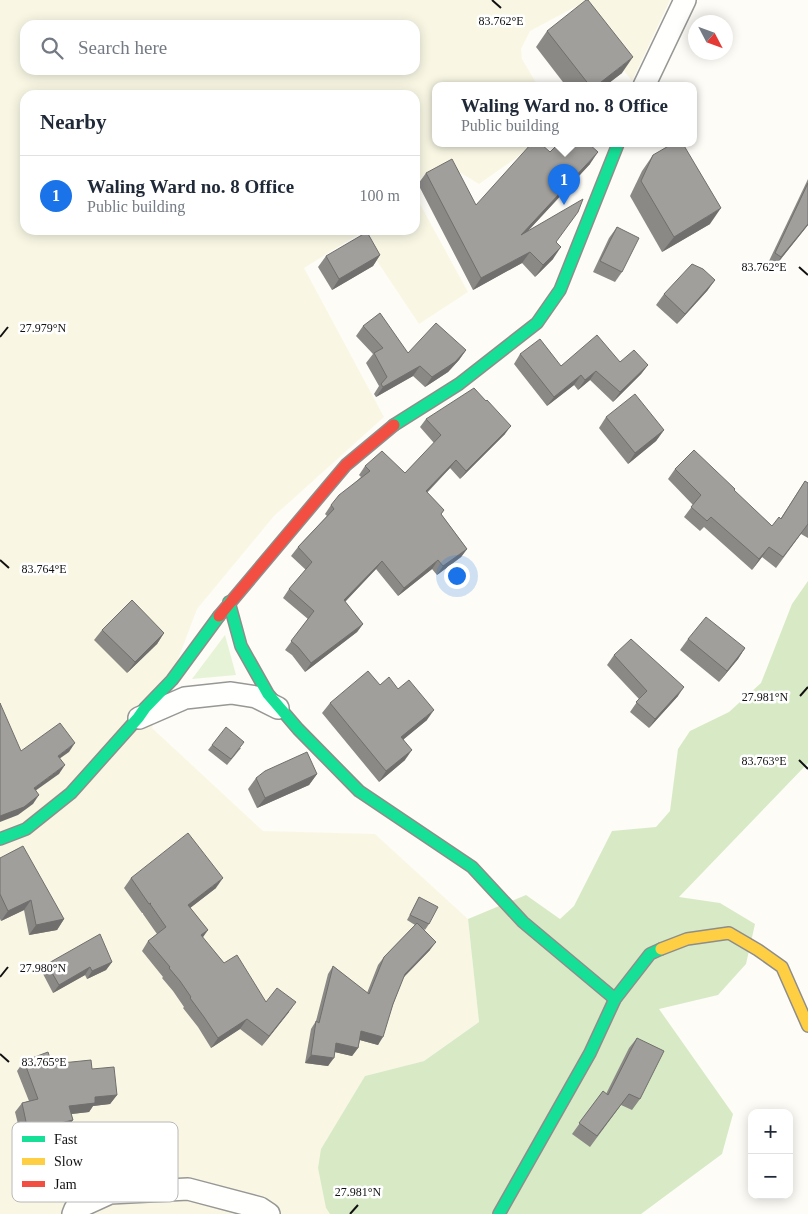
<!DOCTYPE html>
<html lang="en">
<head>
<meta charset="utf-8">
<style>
  :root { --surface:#fff; --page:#f6f6f7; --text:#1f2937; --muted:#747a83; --line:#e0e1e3; --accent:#1a73e8 }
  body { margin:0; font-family:Georgia,serif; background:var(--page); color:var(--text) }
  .controls { position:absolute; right:15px; bottom:15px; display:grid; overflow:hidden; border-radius:10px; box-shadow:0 2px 12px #0003 }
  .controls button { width:45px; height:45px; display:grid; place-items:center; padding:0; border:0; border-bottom:1px solid var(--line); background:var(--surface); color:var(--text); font:25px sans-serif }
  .compass { position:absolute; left:688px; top:15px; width:45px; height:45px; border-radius:50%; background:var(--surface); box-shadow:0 2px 12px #0003; rotate:131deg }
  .you { position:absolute; left:456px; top:575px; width:18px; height:18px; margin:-12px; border:4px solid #fff; border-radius:50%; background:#1a73e8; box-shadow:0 0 0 8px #1a73e833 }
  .badge { display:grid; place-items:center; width:32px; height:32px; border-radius:50%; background:var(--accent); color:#fff; font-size:16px; font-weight:700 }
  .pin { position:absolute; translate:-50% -41px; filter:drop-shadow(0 1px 2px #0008) }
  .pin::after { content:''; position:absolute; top:26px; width:18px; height:15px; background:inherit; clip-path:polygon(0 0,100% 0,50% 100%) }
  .popup { position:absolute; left:432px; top:82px; width:265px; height:65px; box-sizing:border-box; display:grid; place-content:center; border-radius:10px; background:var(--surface); filter:drop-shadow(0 1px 4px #0005); font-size:16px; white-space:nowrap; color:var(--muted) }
  .popup b { font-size:19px; color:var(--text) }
  .popup::after { content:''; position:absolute; left:50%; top:100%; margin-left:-10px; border:10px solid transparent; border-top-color:var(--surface) }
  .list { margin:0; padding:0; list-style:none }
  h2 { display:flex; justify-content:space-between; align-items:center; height:65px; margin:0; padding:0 20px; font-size:21px }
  h2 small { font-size:16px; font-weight:400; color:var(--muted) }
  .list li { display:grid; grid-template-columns:32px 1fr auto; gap:15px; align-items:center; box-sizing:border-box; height:80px; padding:0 20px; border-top:1px solid var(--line) }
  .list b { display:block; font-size:19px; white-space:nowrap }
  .list p { margin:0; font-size:16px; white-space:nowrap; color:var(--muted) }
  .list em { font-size:16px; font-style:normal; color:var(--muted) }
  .icon { flex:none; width:28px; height:28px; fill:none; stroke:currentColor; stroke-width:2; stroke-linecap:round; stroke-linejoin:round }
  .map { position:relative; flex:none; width:808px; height:1214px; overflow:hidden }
  .search { position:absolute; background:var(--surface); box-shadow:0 2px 12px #0003; left:20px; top:20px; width:400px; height:55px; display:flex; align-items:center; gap:12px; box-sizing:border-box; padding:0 18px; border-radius:15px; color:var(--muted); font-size:19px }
  .panel { position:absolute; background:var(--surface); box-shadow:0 2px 12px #0003; left:20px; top:90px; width:400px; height:145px; border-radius:15px }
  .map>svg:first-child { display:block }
  .farmland { fill:#f9f7e4; fill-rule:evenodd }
  .green { fill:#e7f3d7 }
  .forest { fill:#d8eac5 }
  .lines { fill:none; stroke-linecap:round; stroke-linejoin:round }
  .street-casing { stroke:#979795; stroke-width:24 }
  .fast-casing { stroke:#8e8d8b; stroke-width:14 }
  .slow-casing { stroke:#8e8d8b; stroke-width:14 }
  .jam-casing { stroke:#8e8d8b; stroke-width:14 }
  .street { stroke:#fffffe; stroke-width:21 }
  .fast { stroke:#16e098; stroke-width:11 }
  .slow { stroke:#ffcf43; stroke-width:11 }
  .jam { stroke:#f24e42; stroke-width:11 }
  .wall { fill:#8a8986 }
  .shaded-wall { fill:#716f6d }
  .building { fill:#a19f9c; stroke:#716f6d }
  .ticks { fill:none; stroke:#111; stroke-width:2 }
  .key { fill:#fff; stroke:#b8b8b8; stroke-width:1 }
  .key-label { font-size:14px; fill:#111 }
  .ticks-label { font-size:12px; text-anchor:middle; fill:#111; stroke:#fff; stroke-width:5; stroke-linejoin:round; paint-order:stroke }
</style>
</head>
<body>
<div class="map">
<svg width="808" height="1214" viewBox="0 0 808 1214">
  <rect width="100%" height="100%" fill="#fdfcf7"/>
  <path class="farmland" d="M0,0h670l-38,81 -57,-74 -45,24 -9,18 1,10 16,27h-103v58h101l-57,40 -33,-20 -31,17v-86h-390v135h390v-35l53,97 -49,32 -60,-90 -55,34 80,149 -110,99 -77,93 -45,119 111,103 112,3 93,85 11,103 -55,39 -59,15 -39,132 4,6h-330zM25,25h390v45h-390z"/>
  <polygon class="green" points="225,635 236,675 192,679"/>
  <polygon class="forest" points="808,581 808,763 679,897 720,903 755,924 746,964 718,995 659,1009 733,1114 722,1154 641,1214 330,1214 326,1208 318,1168 321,1149 365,1076 424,1061 479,1022 468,919 526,895 560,919 574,906 612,831 656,827 670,811 678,749 690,731 729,712 761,683 792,604"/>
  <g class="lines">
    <defs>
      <g id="street">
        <polyline points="644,86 685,0"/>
        <polyline points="139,718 185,698 231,693 256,697 278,708"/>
        <polyline points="73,1214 75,1209 110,1193 188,1189 260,1208 269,1214"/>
      </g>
      <g id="fast">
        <polyline points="394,425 459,384 537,323 560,290 618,144"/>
        <polyline points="229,602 241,646 268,694 298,729 359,791 472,867 523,922 615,999"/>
        <polyline points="0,839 26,829 71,793 138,718 145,708 172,680 219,616"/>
        <polyline points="499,1214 590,1053 615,999 650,954 661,949"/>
      </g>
      <polyline id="slow" points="661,949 687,939 729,933 758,950 782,967 808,1026"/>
      <polyline id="jam" points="219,616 346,465 394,425"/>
    </defs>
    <use href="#street" class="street-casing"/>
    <use href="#fast" class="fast-casing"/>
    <use href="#slow" class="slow-casing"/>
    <use href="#jam" class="jam-casing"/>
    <use href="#street" class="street"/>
    <use href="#fast" class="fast"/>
    <use href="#slow" class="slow"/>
    <use href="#jam" class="jam"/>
  </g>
  <g class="wall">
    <polygon points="547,31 622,73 605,86 566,86 536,47"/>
    <polygon points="550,152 590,164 527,232 556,242 553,259 535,277 522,263 473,290 418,184 426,173 476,205"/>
    <polygon points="653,155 710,224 662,252 630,196 642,171"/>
    <polygon points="808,179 808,225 776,265 769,261"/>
    <polygon points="617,227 622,272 615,282 593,272 609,238"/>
    <polygon points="380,255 373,266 332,290 318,267 326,256"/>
    <polygon points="715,280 707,291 677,324 656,305 664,294"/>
    <polygon points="363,326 408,353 466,350 459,360 448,372 425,387 413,376 376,397 374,394 379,386 366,363 373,354 356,336"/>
    <polygon points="520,354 561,366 620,362 648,365 641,374 613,402 590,380 578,390 574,385 547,406 514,364"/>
    <polygon points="606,417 664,430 656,441 628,464 599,428"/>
    <polygon points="426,419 505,434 460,479 450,468 427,493 444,510 441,514 467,549 461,557 437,575 432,569 398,596 376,569 345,602 363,624 357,632 305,672 292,655 285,650 308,619 283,598 289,589 306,570 291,556 298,547 327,516 325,514 331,505 361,477 359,475 365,466 405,473 434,443 420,427"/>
    <polygon points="675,469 734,491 772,526 781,518 805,481 808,483 808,538 801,534 776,568 762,557 752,570 704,527 700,531 684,517 693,505 668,479"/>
    <polygon points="102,630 164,633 157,644 127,673 94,640"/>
    <polygon points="688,639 745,648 738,659 719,682 680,650"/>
    <polygon points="614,655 678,696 649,728 630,712 639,699 607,665"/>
    <polygon points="380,685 398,689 427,720 404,739 405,760 379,782 322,713 330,703"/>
    <polygon points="212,745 241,748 227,765 208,750"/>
    <polygon points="317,774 309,785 257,808 248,789 256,778"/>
    <polygon points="0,858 64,919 57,930 29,935 24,910 1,921 0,919"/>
    <polygon points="131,878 216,888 190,908 208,930 202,937 224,963 266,1002 289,1012 262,1046 240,1029 211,1048 198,1027 183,1008 184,1007 173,991 162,978 163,977 142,951 148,941 157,934 143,914 143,913 142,913 124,888"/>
    <polygon points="419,897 429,924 425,930 422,928 430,950 403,978 378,1045 360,1040 358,1048 352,1056 335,1052 328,1066 305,1063 311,1029 316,1021 328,974 333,966 367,993 378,965 384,957 415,925 407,920 416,903"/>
    <polygon points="112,962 106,970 87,979 85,975 53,993 42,972 47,964"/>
    <polygon points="637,1038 640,1099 632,1110 621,1105 590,1147 572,1134 603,1091 606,1094 629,1048"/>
    <polygon points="24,1061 52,1064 92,1069 117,1095 110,1104 93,1106 89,1112 71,1114 73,1120 66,1129 22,1140 15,1112 22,1103 29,1101 17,1071"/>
  </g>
  <g class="shaded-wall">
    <polygon points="633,57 622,73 605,86 596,86"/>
    <polygon points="598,152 590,164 513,247 521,235"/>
    <polygon points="721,208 710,224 662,252 674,237"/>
    <polygon points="808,224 808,225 776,265 781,257"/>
    <polygon points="561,247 553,259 535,277 543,265"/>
    <polygon points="530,252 522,263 473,290 481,278"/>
    <polygon points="380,255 373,266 332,290 339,279"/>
    <polygon points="715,280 707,291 677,324 685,314"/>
    <polygon points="466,350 459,360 448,372 425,387 432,377"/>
    <polygon points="648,365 641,374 613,402 620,392"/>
    <polygon points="420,366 413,376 376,397 383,387"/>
    <polygon points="596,371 590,380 578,390 585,380"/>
    <polygon points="581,375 574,385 547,406 554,397"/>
    <polygon points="511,426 505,434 460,479 466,471"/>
    <polygon points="664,430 656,441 628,464 635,453"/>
    <polygon points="456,460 450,468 419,500 426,491"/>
    <polygon points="769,547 762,557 752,570 759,559"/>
    <polygon points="467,549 461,557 437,575 443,566"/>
    <polygon points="438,560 432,569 398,596 404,588"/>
    <polygon points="382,561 376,569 338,609 344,600"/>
    <polygon points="363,624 357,632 305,672 311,663"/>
    <polygon points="164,633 157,644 127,673 135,662"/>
    <polygon points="745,648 738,659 719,682 727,671"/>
    <polygon points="684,687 678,696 649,728 655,719"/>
    <polygon points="434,710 427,720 394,747 401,737"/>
    <polygon points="75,743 69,752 52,764 58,756"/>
    <polygon points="412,750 405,760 379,782 386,771"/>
    <polygon points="65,765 59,774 28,796 34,788"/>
    <polygon points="317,774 309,785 257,808 265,798"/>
    <polygon points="39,795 33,804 18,815 0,822 0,816"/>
    <polygon points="223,878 216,888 181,915 188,905"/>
    <polygon points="31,900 24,910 1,921 8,911"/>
    <polygon points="64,919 57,930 29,935 36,925"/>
    <polygon points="208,930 201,940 201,935"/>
    <polygon points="436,942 430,950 399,982 405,974"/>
    <polygon points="112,962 106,970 87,979 92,971"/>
    <polygon points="90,967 85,975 53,993 59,985"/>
    <polygon points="296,1002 289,1012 262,1046 269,1036"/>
    <polygon points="247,1019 240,1029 211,1048 218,1038"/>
    <polygon points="361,1031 383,1037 378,1045 356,1039"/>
    <polygon points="336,1043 358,1048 352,1056 330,1051"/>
    <polygon points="311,1055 334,1058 328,1066 305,1063"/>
    <polygon points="117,1095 110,1104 93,1106 89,1112 63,1115 69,1106 95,1097"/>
    <polygon points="73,1120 66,1129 22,1140 28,1131"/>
  </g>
  <g class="building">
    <polygon points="586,0 588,0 633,57 596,86 590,86 547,31"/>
    <polygon points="531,144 541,144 550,152 558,144 589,144 598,152 521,235 583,199 578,212 556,242 561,247 543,265 530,252 481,278 426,173 452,159 476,205"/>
    <polygon points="672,144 683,144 721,208 674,237 641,181 653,155"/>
    <polygon points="808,183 808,224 781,257 775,253"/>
    <polygon points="617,227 639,238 622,272 600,261"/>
    <polygon points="367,232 380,255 339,279 326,256"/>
    <polygon points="692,264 703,269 715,280 685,314 664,294"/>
    <polygon points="380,313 408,353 436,323 466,350 455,362 432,377 420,366 383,387 381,384 387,377 374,353 383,348 363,326"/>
    <polygon points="597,335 620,362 634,350 648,365 620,392 596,371 585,380 581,375 554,397 520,354 540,339 561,366"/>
    <polygon points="474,388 486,401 487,400 511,426 466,471 456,460 426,491 444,510 441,514 467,549 443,566 438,560 404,588 382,561 344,600 363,624 311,663 298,647 291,641 314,611 289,589 312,562 298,547 334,509 331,505 339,495 370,471 365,466 382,451 405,473 441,435 426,419"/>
    <polygon points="635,394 664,430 635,453 606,417"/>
    <polygon points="694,450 735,489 734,490 772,526 779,517 781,519 805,481 808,483 808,524 783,557 769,547 759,559 711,517 707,521 691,507 701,495 675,469"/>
    <polygon points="132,600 164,633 135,662 102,630"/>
    <polygon points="706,617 745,648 727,671 688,639"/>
    <polygon points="631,639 684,687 655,719 636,702 647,691 614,655"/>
    <polygon points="368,671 380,685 389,677 398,689 409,680 434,710 401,737 412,750 386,771 330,703"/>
    <polygon points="0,703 21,751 60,723 75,743 58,756 65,765 34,788 39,795 24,807 0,816"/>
    <polygon points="226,727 244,742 231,759 212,745"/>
    <polygon points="307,752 317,774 265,798 256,778 265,771"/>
    <polygon points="188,833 223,878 188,905 208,930 201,935 224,963 237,955 266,1002 277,988 296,1002 269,1036 247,1019 218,1038 204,1017 190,998 191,997 180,981 169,968 170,967 148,941 166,927 150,904 151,903 149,904 131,878"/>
    <polygon points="23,846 64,919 36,925 31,900 8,911 0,894 0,858"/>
    <polygon points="419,897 438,907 429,924 410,915"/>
    <polygon points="417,923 436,942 405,974 393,1004 383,1037 361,1031 358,1048 336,1043 334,1058 311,1055 316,1021 319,1023 333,966 369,994 384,957"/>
    <polygon points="100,934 112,962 92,971 90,967 59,985 47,964"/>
    <polygon points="637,1038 664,1051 640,1099 629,1094 597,1136 579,1123 603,1091 608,1095"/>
    <polygon points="48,1052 52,1064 91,1060 92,1069 114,1067 117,1095 95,1097 95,1103 69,1106 73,1120 28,1131 22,1103 38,1099 24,1061"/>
  </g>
  <path class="ticks" d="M492,0l9,8M799,267l9,8M0,337l8,-10M0,560l9,8M800,696l8,-9M799,760l9,9M0,977l8,-10M0,1054l9,8M350,1214l8,-9"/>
  <rect x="12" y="1122" width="166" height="80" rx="8" class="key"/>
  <rect x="22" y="1136" width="23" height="6" fill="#16e098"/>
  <rect x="22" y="1158" width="23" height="7" fill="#ffcf43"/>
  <rect x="22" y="1181" width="23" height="6" fill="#f24e42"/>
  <g class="key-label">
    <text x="54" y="1144">Fast</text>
    <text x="54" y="1166">Slow</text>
    <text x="54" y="1189">Jam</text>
  </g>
  <g class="ticks-label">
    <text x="501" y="25">83.762°E</text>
    <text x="764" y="271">83.762°E</text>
    <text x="43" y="332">27.979°N</text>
    <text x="44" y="573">83.764°E</text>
    <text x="765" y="701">27.981°N</text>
    <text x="764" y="765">83.763°E</text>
    <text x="43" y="972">27.980°N</text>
    <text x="44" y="1066">83.765°E</text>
    <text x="358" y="1196">27.981°N</text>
  </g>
</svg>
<div class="controls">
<button>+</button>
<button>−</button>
</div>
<svg class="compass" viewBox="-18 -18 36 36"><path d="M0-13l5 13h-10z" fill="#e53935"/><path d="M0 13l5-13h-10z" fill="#747a83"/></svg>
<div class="you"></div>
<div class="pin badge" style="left:564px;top:205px">1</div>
<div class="popup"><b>Waling Ward no. 8 Office</b>Public building</div>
<div class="search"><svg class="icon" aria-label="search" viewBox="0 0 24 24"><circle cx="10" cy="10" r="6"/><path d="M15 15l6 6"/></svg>Search here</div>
<section class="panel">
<h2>Nearby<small></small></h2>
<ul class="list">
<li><span class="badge">1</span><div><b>Waling Ward no. 8 Office</b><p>Public building</p></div><em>100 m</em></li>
</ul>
</section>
</div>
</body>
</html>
